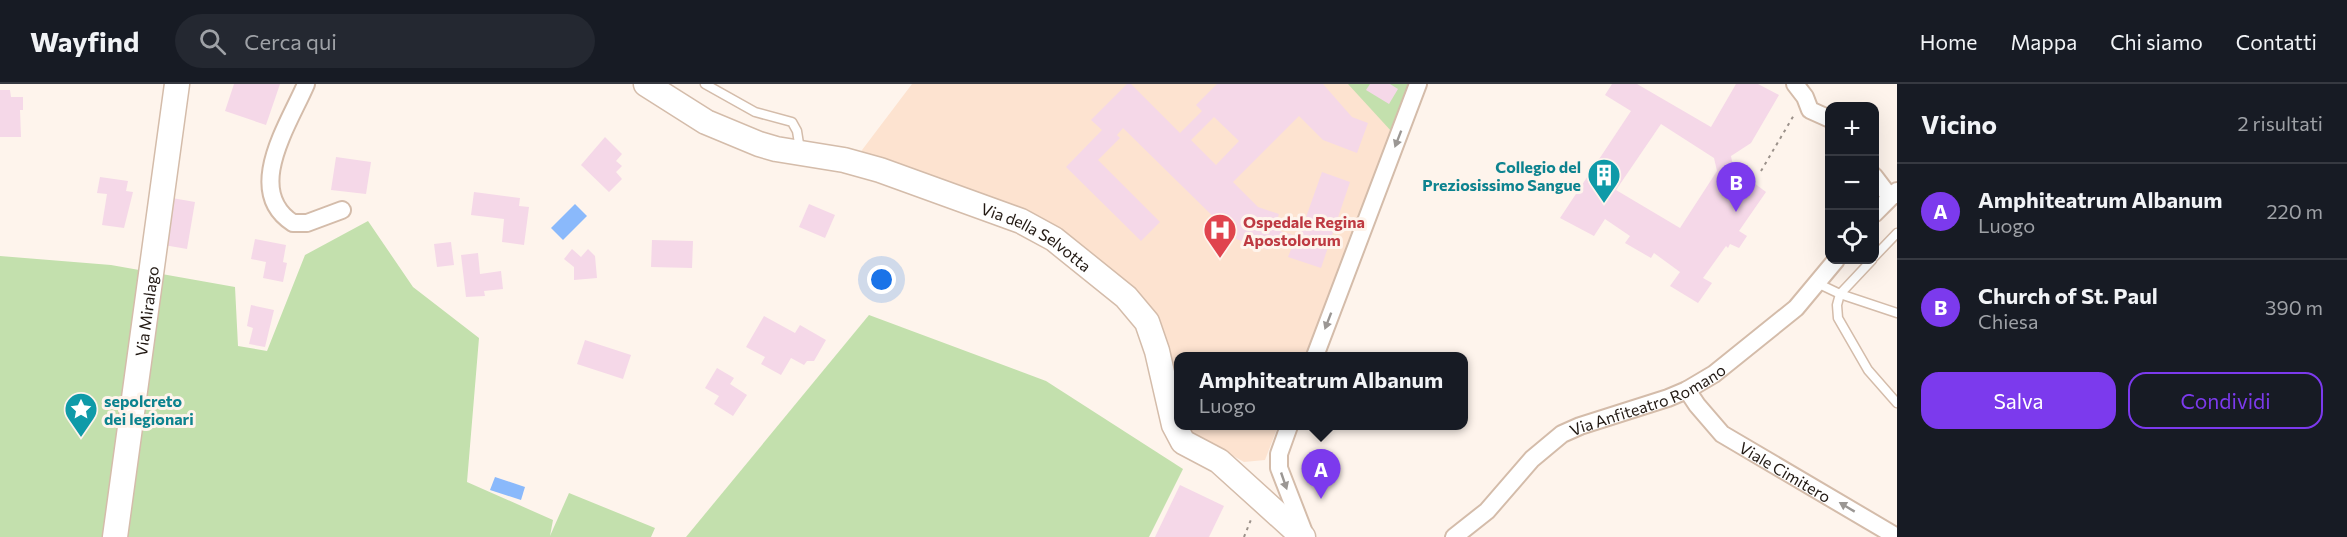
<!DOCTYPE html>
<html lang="it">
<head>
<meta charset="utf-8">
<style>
  :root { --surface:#171b24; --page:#242831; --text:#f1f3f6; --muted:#9ea1a6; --line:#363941; --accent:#7c3aed }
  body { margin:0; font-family:Commissioner,sans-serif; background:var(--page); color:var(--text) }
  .controls { position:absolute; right:18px; top:18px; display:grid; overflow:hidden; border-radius:12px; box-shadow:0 6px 24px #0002 }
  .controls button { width:54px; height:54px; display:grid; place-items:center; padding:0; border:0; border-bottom:2px solid var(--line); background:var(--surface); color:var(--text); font:30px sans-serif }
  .you { position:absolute; left:882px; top:196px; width:21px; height:21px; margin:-15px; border:4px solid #fff; border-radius:50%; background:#1a73e8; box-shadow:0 0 0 9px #1a73e833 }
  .badge { display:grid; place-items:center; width:39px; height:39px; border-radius:50%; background:var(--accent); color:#fff; font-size:20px; font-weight:700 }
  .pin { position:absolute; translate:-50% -50px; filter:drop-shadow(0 2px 3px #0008) }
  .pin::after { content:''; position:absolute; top:32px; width:21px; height:18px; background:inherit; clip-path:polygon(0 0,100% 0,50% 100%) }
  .popup { position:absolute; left:1174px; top:268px; width:294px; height:78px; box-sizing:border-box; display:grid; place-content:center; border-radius:12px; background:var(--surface); filter:drop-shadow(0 2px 4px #0005); font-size:20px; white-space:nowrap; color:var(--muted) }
  .popup b { font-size:22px; color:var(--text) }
  .popup::after { content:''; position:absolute; left:50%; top:100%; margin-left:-12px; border:12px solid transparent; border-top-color:var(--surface) }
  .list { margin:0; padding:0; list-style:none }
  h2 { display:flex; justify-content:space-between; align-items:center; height:78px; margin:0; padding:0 24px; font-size:26px }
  h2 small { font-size:20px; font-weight:400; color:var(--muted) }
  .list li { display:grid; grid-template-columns:39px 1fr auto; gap:18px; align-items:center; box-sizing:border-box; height:96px; padding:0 24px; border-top:2px solid var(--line) }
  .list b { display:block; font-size:22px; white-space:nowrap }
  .list p { margin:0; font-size:20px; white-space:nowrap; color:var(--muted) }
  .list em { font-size:20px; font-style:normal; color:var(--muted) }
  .actions { display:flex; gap:12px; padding:18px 24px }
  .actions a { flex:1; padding:14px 0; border:2px solid var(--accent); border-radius:18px; text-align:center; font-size:21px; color:var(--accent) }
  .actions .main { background:var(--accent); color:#fff }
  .icon { flex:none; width:33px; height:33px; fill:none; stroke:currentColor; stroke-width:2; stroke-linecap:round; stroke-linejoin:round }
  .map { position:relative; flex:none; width:1897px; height:453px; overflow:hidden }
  header { display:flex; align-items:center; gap:36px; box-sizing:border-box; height:84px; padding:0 30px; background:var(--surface); border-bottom:2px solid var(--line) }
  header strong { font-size:28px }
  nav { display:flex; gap:33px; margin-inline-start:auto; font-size:21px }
  .search { width:420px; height:54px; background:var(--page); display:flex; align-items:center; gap:15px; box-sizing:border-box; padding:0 21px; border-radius:33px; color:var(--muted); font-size:22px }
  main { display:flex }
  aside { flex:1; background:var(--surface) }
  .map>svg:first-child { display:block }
  .built { fill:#fde3d0 }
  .green { fill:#c3e0ad }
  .water { fill:#8ab9fb }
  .building { fill:#f5d8e8; fill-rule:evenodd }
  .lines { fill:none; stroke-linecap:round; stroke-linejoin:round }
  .lane-casing { stroke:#d4bcaa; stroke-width:11 }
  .street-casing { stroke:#d4bcaa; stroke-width:20 }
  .secondary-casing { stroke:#d4bcaa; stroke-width:27 }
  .path { stroke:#9b918a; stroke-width:2; stroke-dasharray:3 4.5; stroke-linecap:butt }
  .lane { stroke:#fff; stroke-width:8 }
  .street { stroke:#fff; stroke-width:16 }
  .secondary { stroke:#fff; stroke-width:24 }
  .oneway { fill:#9b9794 }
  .labels { text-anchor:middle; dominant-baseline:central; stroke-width:6; stroke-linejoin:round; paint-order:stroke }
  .culture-label { font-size:16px; font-weight:bold; fill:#0d838f; stroke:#fef4ec; text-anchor:end }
  .health-label { font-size:16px; font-weight:bold; fill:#be3a42; stroke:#fef4ec; text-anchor:start }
  .street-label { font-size:16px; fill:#211812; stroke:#fef4ec }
</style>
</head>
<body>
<header>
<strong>Wayfind</strong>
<div class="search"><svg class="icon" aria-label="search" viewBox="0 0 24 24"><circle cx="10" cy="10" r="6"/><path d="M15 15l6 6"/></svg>Cerca qui</div>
<nav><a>Home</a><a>Mappa</a><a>Chi siamo</a><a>Contatti</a></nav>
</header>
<main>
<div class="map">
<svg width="1897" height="453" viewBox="0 0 1897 453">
  <rect width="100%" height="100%" fill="#fef4ec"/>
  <g class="built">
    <polygon points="912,0 1413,0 1306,272 1178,272 1178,309 1165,254 1153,225 1135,206 859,70"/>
    <polygon points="1187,342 1278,342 1265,376 1244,378 1192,349"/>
  </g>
  <g class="green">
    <polygon points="1348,0 1411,0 1392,48"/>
    <polygon points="368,137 413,203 479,254 467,398 553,436 550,452 569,409 655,444 651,453 0,453 0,172 111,181 235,203 238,262 267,267 305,171"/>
    <polygon points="869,231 1046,297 1183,385 1149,453 686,453"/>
  </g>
  <g class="water">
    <polygon points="575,120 587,132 563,156 551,144"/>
    <polygon points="495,393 525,403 521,416 490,406"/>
  </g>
  <g class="building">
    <polygon points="234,0 280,0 266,41 225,27"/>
    <path d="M1127,0h4l49,49 22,-22 -6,-6 21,-21h106l29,33 16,6 -11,30 -34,-13 -24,-24 -66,66 25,25 21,7 -5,15 25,8 23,-65 28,10 -29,86 -33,-11 4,-10 -21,-7 -3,10 -32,-11 -113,-111 -6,7 3,3 -22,22 62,62 -19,19 -75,-74 36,-37 -11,-10zM1214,33l25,24 -23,24 -25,-25z"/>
    <polygon points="1370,0 1390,0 1398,5 1389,20 1366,6"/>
    <path d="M1612,0h25l74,43 25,-43h22l21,11 -28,48 -20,13 4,20 19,7 12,9 -27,39 8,5 -8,12 -9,-4 -2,4 -2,-2 -23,32 9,5 -14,20 -28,-17 10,-14 -26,-19 -3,5 -26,-15 5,-7 -25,-17 -11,17 -34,-18 71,-107 -26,-16zM1661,40l53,34 3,13 -37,57 -64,-38z"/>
    <polygon points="0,6 10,6 11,13 23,13 23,26 20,26 21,53 0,53"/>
    <polygon points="605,53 622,70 616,77 622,82 616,88 622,95 609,108 581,81"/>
    <polygon points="336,73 371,78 366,110 331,106"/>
    <polygon points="100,93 128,97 126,107 133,108 124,144 102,141 107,110 97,109"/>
    <polygon points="474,108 520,114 519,122 529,123 524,161 502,158 504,135 471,131"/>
    <polygon points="172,114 195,118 187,165 164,161"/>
    <polygon points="809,120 835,131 825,154 799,143"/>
    <polygon points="255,155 286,161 283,178 287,179 283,198 263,194 266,178 251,175"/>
    <polygon points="652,156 693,157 692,184 651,183"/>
    <polygon points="451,158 454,181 437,183 434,160"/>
    <polygon points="572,165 581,173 588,165 595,172 597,194 574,196 574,183 564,175"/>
    <polygon points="478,169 480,190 501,187 503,205 484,207 485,212 466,213 461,171"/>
    <polygon points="251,221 274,226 265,263 249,260 253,244 247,242"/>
    <polygon points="764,232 795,249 800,241 826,256 814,277 807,277 804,281 791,274 781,291 761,280 765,273 746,263"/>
    <polygon points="585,256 631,271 623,295 577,280"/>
    <polygon points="717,284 734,294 730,300 747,311 733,332 714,320 719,312 705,304"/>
    <polygon points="1180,401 1224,422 1209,453 1155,453"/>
  </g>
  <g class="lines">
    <defs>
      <g id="lane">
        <polyline points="705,0 755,28 792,38 797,47 800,66"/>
        <polyline points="1874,173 1897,149"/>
        <polyline points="1872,176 1840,210 1837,221 1838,234 1868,286 1897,319"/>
        <polyline points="1817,199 1840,210 1897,229"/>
      </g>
      <g id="street">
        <path d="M306,0c-17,40 -63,107 -13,139h14l35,-13"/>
        <polyline points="1795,0 1805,13 1810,26 1830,35"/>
        <polyline points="1874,92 1890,113"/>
        <polyline points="1874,130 1897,107"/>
        <polyline points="1315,272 1418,0"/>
        <path id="s1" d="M1687,306l10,15 25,29 175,103"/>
        <polyline points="1289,342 1279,370 1279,384 1305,451"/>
        <path id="s2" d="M1454,453l33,-26 45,-52 30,-25 18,-8 88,-28 19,-8 27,-16 82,-66 40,-48"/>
      </g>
      <g id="secondary">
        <path id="s3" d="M646,0l60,38 53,22 17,5 68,11 36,10 141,51 33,18 72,58 21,25 10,29 17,74 9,17 36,19 84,76"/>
        <path id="s4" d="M115,453l62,-453"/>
      </g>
    </defs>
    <use href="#lane" class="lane-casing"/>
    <use href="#street" class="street-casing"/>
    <use href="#secondary" class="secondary-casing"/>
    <g class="path">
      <polyline points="1761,87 1794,31"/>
      <polyline points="1244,453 1252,433"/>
    </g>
    <use href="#lane" class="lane"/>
    <use href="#street" class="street"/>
    <use href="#secondary" class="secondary"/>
  </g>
  <defs><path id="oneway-solid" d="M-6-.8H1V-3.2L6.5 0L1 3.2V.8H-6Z" transform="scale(1.5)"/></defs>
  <g class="oneway">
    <use href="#oneway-solid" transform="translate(1398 55) rotate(111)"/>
    <use href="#oneway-solid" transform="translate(1328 237) rotate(111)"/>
    <use href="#oneway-solid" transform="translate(1284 397) rotate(71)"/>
    <use href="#oneway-solid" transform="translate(1847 423) rotate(-149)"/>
  </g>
  <defs>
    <symbol id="building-pin" viewBox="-11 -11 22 30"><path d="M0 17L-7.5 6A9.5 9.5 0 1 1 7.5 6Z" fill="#0f9aa8" stroke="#fef4ec"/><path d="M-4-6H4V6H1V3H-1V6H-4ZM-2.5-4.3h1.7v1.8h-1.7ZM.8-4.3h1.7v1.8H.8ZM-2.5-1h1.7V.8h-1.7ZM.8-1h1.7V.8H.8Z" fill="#fff"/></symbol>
    <symbol id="hospital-pin" viewBox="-11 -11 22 30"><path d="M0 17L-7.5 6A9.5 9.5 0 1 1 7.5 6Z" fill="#e0444e" stroke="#fef4ec"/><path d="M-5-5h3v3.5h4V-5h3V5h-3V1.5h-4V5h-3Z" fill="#fff"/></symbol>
    <symbol id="sight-pin" viewBox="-11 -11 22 30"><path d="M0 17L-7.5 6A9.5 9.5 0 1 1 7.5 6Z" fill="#0f9aa8" stroke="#fef4ec"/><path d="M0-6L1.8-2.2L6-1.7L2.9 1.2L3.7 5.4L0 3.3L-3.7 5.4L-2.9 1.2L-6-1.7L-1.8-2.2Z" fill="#fff"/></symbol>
  </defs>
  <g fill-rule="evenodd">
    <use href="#building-pin" x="1585" y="72" width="38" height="52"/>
    <use href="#hospital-pin" x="1201" y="127" width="38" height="52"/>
    <use href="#sight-pin" x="62" y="306" width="38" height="52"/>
  </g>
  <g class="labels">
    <g class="culture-label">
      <text x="1581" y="82">Collegio del<tspan x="1581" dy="18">Preziosissimo Sangue</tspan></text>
      <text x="104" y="316" text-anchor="start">sepolcreto<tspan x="104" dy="18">dei legionari</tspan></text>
    </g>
    <g class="health-label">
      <text x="1243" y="137">Ospedale Regina<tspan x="1243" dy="18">Apostolorum</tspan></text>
    </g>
    <g class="street-label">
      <text stroke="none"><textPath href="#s3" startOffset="423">Via della Selvotta</textPath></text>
      <text stroke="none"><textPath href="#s4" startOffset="228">Via Miralago</textPath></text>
      <text stroke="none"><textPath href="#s2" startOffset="242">Via Anfiteatro Romano</textPath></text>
      <text stroke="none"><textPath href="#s1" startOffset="130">Viale Cimitero</textPath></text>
    </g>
  </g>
</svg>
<div class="controls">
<button>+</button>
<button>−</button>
<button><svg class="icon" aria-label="locate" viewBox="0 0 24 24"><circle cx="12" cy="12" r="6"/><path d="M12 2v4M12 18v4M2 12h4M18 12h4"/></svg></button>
</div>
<div class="you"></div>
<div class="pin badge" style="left:1321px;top:415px">A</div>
<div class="popup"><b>Amphiteatrum Albanum</b>Luogo</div>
<div class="pin badge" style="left:1736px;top:128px">B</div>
</div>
<aside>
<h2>Vicino<small>2 risultati</small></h2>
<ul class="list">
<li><span class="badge">A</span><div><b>Amphiteatrum Albanum</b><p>Luogo</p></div><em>220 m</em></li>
<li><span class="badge">B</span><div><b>Church of St. Paul</b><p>Chiesa</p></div><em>390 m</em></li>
</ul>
<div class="actions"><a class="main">Salva</a><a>Condividi</a></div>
</aside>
</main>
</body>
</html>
